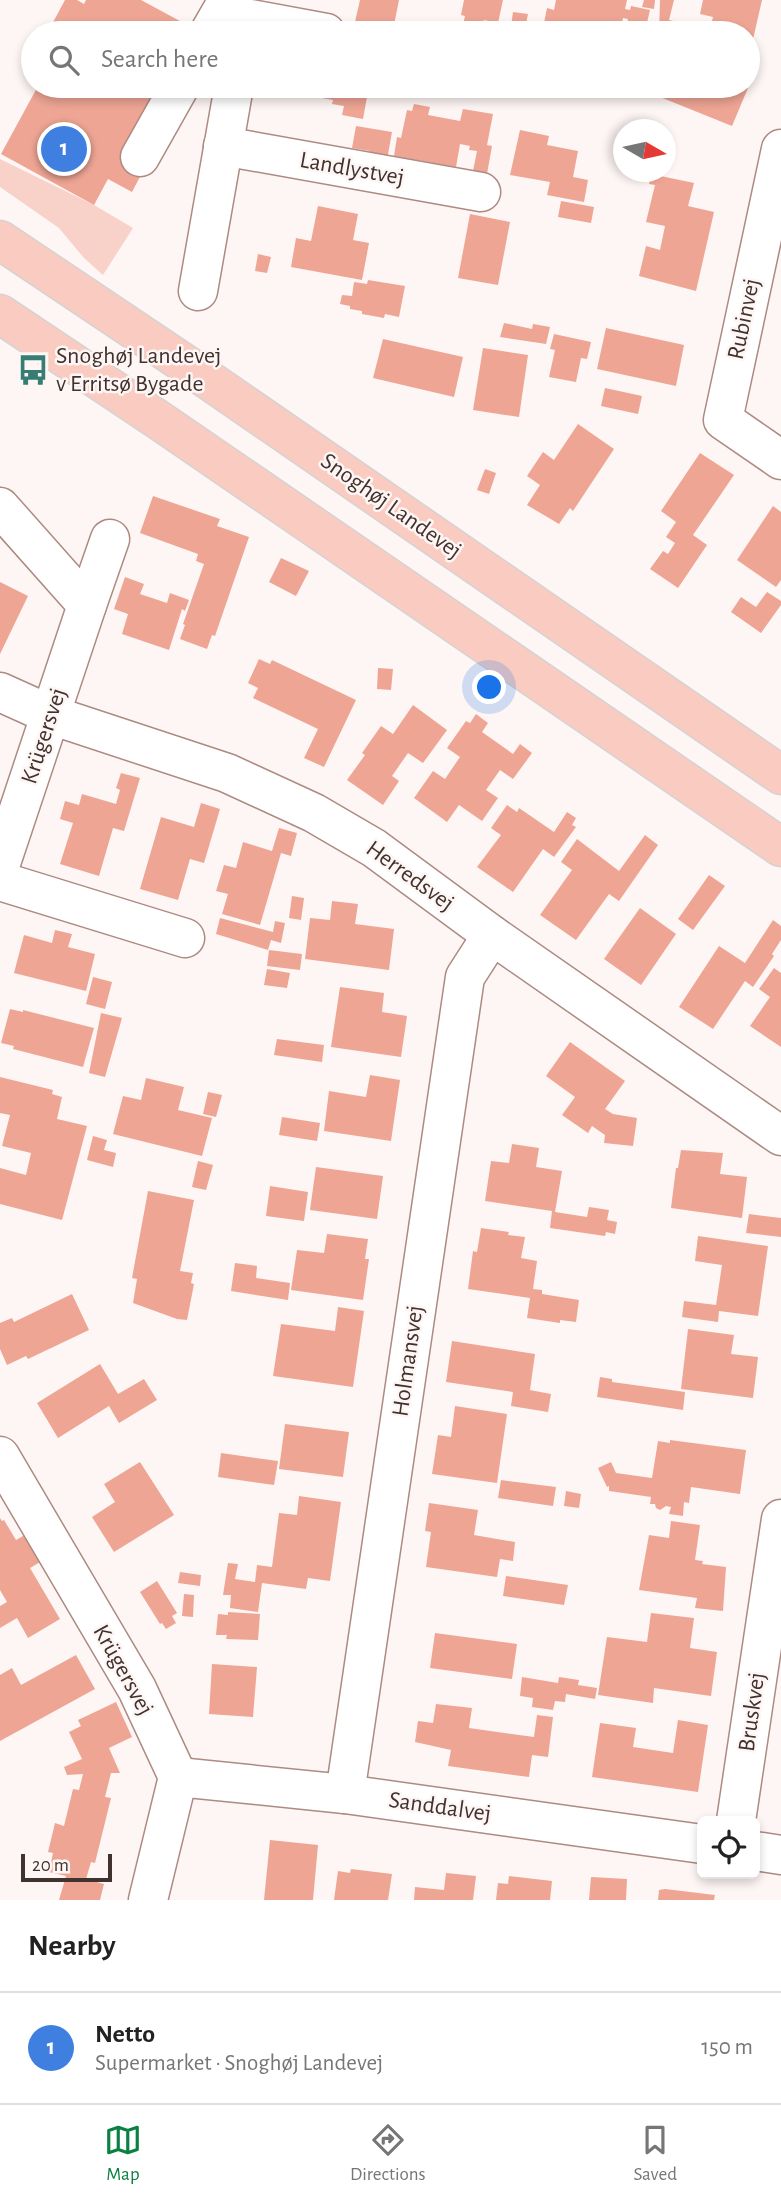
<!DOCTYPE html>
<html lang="en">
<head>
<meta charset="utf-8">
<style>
  :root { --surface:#fff; --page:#f6f6f6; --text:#222; --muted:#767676; --line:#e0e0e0; --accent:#0b8043 }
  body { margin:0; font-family:"Alegreya Sans",sans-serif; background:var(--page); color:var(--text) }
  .controls { position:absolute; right:21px; bottom:21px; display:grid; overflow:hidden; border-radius:10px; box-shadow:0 4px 10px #0003 }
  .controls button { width:63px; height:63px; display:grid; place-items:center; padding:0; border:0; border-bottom:2px solid var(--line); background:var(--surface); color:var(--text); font:35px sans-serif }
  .compass { position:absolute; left:613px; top:119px; width:63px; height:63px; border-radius:50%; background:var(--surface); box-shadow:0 4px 10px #0003; rotate:99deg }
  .scale { position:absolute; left:21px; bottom:18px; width:91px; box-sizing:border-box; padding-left:7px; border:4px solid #40322e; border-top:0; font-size:19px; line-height:24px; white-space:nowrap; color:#40322e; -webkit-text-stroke:5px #fef6f4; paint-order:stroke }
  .you { position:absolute; left:490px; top:688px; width:24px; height:24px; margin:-18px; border:5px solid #fff; border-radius:50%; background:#1a73e8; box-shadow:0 0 0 10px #1a73e833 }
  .badge { display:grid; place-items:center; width:46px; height:46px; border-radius:50%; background:var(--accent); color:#fff; font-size:23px; font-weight:700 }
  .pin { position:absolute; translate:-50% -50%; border:4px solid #fff; box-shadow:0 2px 7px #0006 }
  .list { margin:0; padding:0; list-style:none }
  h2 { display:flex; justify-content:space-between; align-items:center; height:91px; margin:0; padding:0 28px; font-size:30px }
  h2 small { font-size:23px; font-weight:400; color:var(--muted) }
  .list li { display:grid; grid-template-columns:46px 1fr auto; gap:21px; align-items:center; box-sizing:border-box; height:112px; padding:0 28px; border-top:2px solid var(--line) }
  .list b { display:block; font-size:26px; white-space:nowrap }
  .list p { margin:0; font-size:23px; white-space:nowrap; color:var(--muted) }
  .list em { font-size:23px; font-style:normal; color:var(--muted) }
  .icon { flex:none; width:38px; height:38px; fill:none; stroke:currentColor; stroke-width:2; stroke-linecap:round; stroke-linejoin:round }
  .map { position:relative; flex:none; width:781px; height:1900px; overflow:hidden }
  .search { position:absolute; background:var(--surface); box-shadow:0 4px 10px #0003; left:21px; right:21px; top:21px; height:77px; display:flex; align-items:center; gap:18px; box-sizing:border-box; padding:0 24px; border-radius:38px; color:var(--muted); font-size:26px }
  .sheet { height:203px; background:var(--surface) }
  nav { display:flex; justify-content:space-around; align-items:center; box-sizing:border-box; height:98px; border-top:2px solid var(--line); background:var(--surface); font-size:19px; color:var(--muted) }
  nav a { display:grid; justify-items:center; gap:4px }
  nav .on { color:var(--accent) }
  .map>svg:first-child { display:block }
  .green { fill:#f8d2c8 }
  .building { fill:#eea594 }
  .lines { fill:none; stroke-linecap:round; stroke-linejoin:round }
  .minor-casing { stroke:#ad8a82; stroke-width:41 }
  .major-casing { stroke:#d5d2d1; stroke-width:41 }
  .minor { stroke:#fff; stroke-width:38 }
  .major { stroke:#faccc1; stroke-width:38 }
  .labels { text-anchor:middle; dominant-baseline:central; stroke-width:5; stroke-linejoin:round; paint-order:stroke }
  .street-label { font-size:24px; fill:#40322e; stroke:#fef6f4 }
  .poi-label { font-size:24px; fill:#40322e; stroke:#fef6f4; text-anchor:start }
</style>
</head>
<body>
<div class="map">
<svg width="781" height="1900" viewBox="0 0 781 1900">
  <rect width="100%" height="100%" fill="#fef6f4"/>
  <polygon class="green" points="0,159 94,205 133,228 103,275 84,258 59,228 0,187"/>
  <g class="building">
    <polygon points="65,0 77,0 84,4 86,0 141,0 191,27 188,33 65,33 51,26"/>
    <polygon points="360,0 399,0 393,30 355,22"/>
    <polygon points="464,0 503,0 498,23 484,20 481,33 461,33 465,16 461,15"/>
    <polygon points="556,0 627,0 625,9 630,10 631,6 650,10 646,27 627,23 628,19 623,18 620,33 542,33 547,8 554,10"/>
    <polygon points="644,0 655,0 654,9 642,7"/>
    <polygon points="660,0 674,0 669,20 699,27 698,33 659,33"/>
    <polygon points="703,0 762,0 751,48 748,47 748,33 709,33 713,17 700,14"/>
    <polygon points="513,12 528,14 525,29 511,26"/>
    <polygon points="38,86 159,86 120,158 143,171 132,192 108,179 94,205 1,154"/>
    <polygon points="289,86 369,86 363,119 342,115 344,106 332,104 333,100 295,93"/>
    <polygon points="665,86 743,86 748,88 732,126 660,97"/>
    <polygon points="414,104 430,107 428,115 460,121 463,109 493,114 487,145 492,146 487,174 473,171 477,151 469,150 470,146 460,144 456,167 394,156 397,137 401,138 407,110 412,111"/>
    <polygon points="356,126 392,132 387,160 369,158 370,151 352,148"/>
    <polygon points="520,130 549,136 547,145 578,151 573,177 588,180 584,202 547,195 550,182 510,175"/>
    <polygon points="651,174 694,183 688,206 714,212 696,291 639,276 646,246 660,250 665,226 646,222 655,185 649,184"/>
    <polygon points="561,201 594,207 591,223 558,217"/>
    <polygon points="318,206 358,214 353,240 369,243 362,280 291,267 296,238 311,241"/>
    <polygon points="470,214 510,222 498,285 458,278"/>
    <polygon points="258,254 271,257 267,273 255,271"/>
    <polygon points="368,280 405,286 399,317 385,314 384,318 362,314 362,311 350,309 350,306 340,304 342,295 352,296 354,282 367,284"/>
    <polygon points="504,323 532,329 533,324 550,327 546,344 500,337"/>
    <polygon points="606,328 684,345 676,386 597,369"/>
    <polygon points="554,334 591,342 587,359 581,358 576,382 549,377 555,350 550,349"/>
    <polygon points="383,339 463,357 454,397 373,378"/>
    <polygon points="483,348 528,355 519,417 473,410"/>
    <polygon points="605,388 642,396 638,414 601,406"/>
    <polygon points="578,424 614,449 573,511 570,508 559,524 527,505 540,485 527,476 543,452 554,460"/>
    <polygon points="700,453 734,475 693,535 707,545 678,588 650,569 663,551 668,554 675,543 666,537 676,522 661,511"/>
    <polygon points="485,469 496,473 489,494 477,490"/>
    <polygon points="153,496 220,519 217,526 249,537 215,636 212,635 207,649 180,639 185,625 183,624 204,564 196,561 198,554 140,533"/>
    <polygon points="773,506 781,512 781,580 776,587 737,560"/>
    <polygon points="281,558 309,571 296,596 269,582"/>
    <polygon points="125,577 144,584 140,594 167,603 170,593 189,600 185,611 182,609 169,650 122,634 128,614 114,609"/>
    <polygon points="0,582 28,596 0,654"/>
    <polygon points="767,592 781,601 781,605 761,633 731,612 741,597 756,607"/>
    <polygon points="259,659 270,664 272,660 356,700 324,767 304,758 318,729 253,698 258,688 248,683"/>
    <polygon points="378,668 393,669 391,690 377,689"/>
    <polygon points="413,705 447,730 423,763 408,753 392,776 399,781 383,805 347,780 365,755 362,753 381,726 393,734"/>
    <polygon points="476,714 488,723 482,732 513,754 520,744 532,753 513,779 500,770 486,790 498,798 482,821 459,805 447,822 414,798 433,771 445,779 460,757 447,748 466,721 470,723"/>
    <polygon points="121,773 140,778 124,831 113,828 99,876 60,864 73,823 60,819 65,801 79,805 82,794 116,804 120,790 116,788"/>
    <polygon points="201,803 220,809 204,863 190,859 178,900 140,889 161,817 194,827"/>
    <polygon points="507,805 517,812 519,808 554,832 567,812 576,818 572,825 576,827 554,857 543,849 513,892 477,867 501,835 491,828"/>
    <polygon points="279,828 297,833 291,856 281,853 260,925 222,914 228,894 216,891 224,865 236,868 243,842 272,851"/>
    <polygon points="645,835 658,845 619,901 609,894 576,940 540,915 572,870 561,862 577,839 619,871"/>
    <polygon points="709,875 725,886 693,930 678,919"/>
    <polygon points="292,896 304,898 301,920 289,918"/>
    <polygon points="332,901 358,904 355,924 394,929 389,970 305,959 310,918 330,920"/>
    <polygon points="640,908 676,934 641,985 604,959"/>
    <polygon points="220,918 273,932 275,921 285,923 281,943 271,940 268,950 216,934"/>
    <polygon points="773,920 781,926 781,940 772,954 774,956 753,987 745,981 713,1029 679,1007 719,946 745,963"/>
    <polygon points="55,930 72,934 68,947 95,954 86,991 14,973 24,935 52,943"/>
    <polygon points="269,950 302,954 300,970 267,966"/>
    <polygon points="774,968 781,973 781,1047 750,1026 770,997 759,989"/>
    <polygon points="267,969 290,973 287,988 264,985"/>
    <polygon points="93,977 112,982 105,1009 86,1004"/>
    <polygon points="340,987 384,993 382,1012 407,1016 401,1057 331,1047"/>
    <polygon points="10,1009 23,1012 23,1010 94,1028 83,1067 13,1049 14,1046 1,1043"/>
    <polygon points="101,1013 122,1018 105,1077 89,1073"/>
    <polygon points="277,1039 324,1045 322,1062 274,1055"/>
    <polygon points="570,1042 625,1081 605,1109 613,1114 637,1118 633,1146 604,1143 605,1135 592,1126 588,1133 562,1115 575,1097 546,1076"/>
    <polygon points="370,1075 400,1080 391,1141 324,1131 329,1091 366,1097"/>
    <polygon points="0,1077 53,1090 52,1094 62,1097 57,1119 87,1126 62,1220 0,1204 0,1168 26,1175 31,1153 2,1146 10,1115 0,1113"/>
    <polygon points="146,1078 184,1087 178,1110 212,1118 202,1156 113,1134 123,1096 141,1100"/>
    <polygon points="208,1092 222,1095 216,1117 203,1114"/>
    <polygon points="282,1117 320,1123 317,1141 279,1135"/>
    <polygon points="93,1136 107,1140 104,1150 116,1153 113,1167 87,1160"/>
    <polygon points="512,1144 539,1148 536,1167 562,1171 555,1212 587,1217 589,1207 609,1210 607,1220 617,1222 615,1234 606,1232 605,1236 550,1228 552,1211 485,1201 491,1161 509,1163"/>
    <polygon points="681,1150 723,1153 720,1174 747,1177 742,1218 671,1208 676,1168 678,1168"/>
    <polygon points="198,1161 213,1165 206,1190 192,1187"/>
    <polygon points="316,1167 383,1176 377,1219 310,1210"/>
    <polygon points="270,1186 308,1192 304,1221 266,1216"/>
    <polygon points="148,1191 194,1200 180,1271 193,1273 191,1283 194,1284 187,1320 177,1319 133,1303 137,1279 132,1278"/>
    <polygon points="749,1214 781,1218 781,1237 746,1233"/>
    <polygon points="481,1228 509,1232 508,1235 525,1237 521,1258 537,1261 533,1289 542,1290 542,1294 579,1300 576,1322 560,1320 560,1323 527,1318 530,1298 468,1289 473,1251 477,1252"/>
    <polygon points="327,1234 368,1239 365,1259 369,1259 363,1300 291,1290 297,1250 324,1253"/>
    <polygon points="698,1236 768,1246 758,1316 719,1311 718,1322 682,1317 684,1301 716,1305 722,1265 695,1261"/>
    <polygon points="235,1263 257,1266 256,1278 290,1283 288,1300 231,1291"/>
    <polygon points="72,1294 89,1330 28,1359 26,1356 7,1365 0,1349 0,1323 12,1318 14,1322"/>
    <polygon points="338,1307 364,1311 353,1387 273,1376 281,1324 335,1331"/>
    <polygon points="688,1329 734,1335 731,1354 758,1357 753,1398 681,1389"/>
    <polygon points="452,1341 535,1354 530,1390 551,1394 548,1412 511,1406 513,1392 446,1382"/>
    <polygon points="100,1364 118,1394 144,1379 157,1400 119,1423 109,1406 58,1438 37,1403"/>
    <polygon points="600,1377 612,1379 612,1382 685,1392 683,1410 597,1397"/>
    <polygon points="455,1406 507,1414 497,1483 432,1474 438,1435 451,1437"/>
    <polygon points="285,1424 349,1432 343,1477 279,1469"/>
    <polygon points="670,1440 746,1450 740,1494 691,1487 689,1503 684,1502 683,1516 669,1514 671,1507 666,1506 660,1510 656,1508 655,1504 650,1504 651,1497 609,1491 609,1486 607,1487 598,1468 611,1462 616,1473 652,1478 658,1441 670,1443"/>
    <polygon points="221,1453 278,1461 274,1485 218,1477"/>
    <polygon points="140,1462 174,1515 114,1552 92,1517 115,1502 104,1484"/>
    <polygon points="501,1480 556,1487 553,1506 498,1498"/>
    <polygon points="566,1491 581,1494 579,1508 564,1506"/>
    <polygon points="299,1496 341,1502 330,1581 308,1578 306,1589 262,1583 258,1612 230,1608 231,1595 223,1595 228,1563 238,1564 235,1579 255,1582 257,1565 272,1567 279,1513 297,1515"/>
    <polygon points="429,1503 478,1510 474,1535 515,1542 513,1561 500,1559 497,1577 426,1567 431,1532 425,1531"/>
    <polygon points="0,1518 2,1521 4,1520 16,1540 32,1531 47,1558 30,1568 60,1619 28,1638 17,1618 0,1628 0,1606 7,1602 0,1590"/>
    <polygon points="671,1521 700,1525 695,1560 703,1561 702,1564 726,1567 723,1611 695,1608 697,1598 639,1590 649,1535 669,1538"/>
    <polygon points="180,1572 201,1575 200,1586 178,1583"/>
    <polygon points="506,1576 568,1585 564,1605 503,1596"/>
    <polygon points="157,1581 177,1613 172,1616 176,1623 166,1629 162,1623 160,1624 140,1592"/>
    <polygon points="184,1594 194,1595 193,1617 182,1616"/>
    <polygon points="228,1612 260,1614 258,1640 226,1639 227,1635 216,1635 218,1614 228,1615"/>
    <polygon points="651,1613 694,1618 690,1648 717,1652 711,1696 654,1688 653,1703 598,1695 607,1637 647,1642"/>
    <polygon points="435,1633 517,1644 512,1679 430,1668"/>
    <polygon points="76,1655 95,1689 0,1741 0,1675 12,1668 21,1685"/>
    <polygon points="212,1664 257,1667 253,1717 209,1714"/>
    <polygon points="522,1677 558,1683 559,1677 579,1680 578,1685 597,1688 595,1699 566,1694 565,1702 555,1701 553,1710 532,1707 533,1698 520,1696"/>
    <polygon points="116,1702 132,1737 109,1748 120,1773 111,1773 105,1797 111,1798 95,1863 91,1862 86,1879 104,1884 100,1900 59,1900 66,1876 49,1872 53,1853 48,1852 55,1823 64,1826 73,1789 79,1790 83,1774 67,1775 64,1767 82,1759 69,1732 81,1726 78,1720"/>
    <polygon points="436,1704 472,1708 469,1728 534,1737 537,1715 553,1717 548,1757 532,1755 529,1777 448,1766 451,1750 415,1742 418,1721 433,1723"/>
    <polygon points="678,1720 708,1725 698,1792 592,1777 600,1723 636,1728 633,1747 673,1753"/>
    <polygon points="270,1840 318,1845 313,1900 264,1900"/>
    <polygon points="351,1869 392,1874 388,1900 334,1900 338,1871 350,1873"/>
    <polygon points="446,1873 476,1876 473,1900 414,1900 415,1887 444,1890"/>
    <polygon points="509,1876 552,1881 550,1900 496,1900 498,1883 508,1884"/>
    <polygon points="591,1877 627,1879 626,1900 589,1900"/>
    <polygon points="665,1889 715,1895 714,1900 658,1900 659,1890"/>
  </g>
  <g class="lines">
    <defs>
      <g id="minor">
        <polyline points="245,18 326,33"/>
        <polyline points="209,33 228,0"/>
        <polyline points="223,146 481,192"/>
        <polyline points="781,149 723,420 781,460"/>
        <polyline points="140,157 180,86"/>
        <polyline points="198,291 234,86"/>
        <polyline points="0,507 87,605 0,866"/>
        <polyline points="87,605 110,539"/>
        <polyline points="0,692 51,715 227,773 314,813 374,848 492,935 781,1136"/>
        <polyline points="0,881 185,938"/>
        <polyline points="0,1456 137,1689 178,1777 148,1900"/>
        <polyline points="178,1777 345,1794 702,1844"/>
        <polyline points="345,1794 465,977 492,935"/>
        <polyline points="736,1821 781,1519"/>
        <polyline points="755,1851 781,1855"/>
      </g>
      <g id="major">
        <polyline points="0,240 191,368 781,775"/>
        <polyline points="0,314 160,421 781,847"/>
      </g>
    </defs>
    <use href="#minor" class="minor-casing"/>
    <use href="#major" class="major-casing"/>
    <use href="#minor" class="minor"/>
    <use href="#major" class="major"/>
  </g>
  <defs>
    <symbol id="bus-bare" viewBox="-9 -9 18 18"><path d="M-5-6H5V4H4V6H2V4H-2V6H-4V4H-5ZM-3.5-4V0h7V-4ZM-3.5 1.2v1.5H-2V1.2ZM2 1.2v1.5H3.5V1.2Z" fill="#377d74" stroke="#fef6f4" stroke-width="2.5" paint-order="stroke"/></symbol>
  </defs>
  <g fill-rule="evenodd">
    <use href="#bus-bare" x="11" y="348" width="44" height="44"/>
  </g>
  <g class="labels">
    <g class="street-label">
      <text transform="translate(352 169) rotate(10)">Landlystvej</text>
      <text transform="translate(744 319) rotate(-78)">Rubinvej</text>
      <text transform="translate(391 506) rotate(35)">Snoghøj Landevej</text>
      <text transform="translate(44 736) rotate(-72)">Krügersvej</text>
      <text transform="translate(410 876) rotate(36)">Herredsvej</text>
      <text transform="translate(408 1361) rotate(-82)">Holmansvej</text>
      <text transform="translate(123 1670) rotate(61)">Krügersvej</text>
      <text transform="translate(752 1712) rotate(-82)">Bruskvej</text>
      <text transform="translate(440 1807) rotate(8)">Sanddalvej</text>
    </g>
    <g class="poi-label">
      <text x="56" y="356">Snoghøj Landevej<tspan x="56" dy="28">v Erritsø Bygade</tspan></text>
    </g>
  </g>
</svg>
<div class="controls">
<button><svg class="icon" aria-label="locate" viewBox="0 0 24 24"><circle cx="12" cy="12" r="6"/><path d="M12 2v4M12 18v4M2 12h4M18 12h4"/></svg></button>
</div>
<svg class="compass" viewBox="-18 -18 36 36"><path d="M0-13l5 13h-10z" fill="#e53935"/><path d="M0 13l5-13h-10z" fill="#767676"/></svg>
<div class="scale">20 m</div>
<div class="you"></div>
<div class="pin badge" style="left:64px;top:149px;background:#3f7fe0">1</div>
<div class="search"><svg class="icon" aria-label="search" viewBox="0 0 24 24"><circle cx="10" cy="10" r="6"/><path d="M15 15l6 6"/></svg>Search here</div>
</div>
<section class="sheet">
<h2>Nearby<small></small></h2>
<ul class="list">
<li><span class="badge" style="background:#3f7fe0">1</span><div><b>Netto</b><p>Supermarket · Snoghøj Landevej</p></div><em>150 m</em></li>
</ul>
</section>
<nav>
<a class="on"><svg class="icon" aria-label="map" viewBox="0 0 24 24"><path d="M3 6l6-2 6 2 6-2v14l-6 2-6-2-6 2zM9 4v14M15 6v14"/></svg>Map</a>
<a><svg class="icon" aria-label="directions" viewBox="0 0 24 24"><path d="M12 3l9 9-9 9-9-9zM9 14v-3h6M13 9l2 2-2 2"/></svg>Directions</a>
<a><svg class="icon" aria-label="saved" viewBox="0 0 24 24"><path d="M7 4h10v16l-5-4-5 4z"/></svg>Saved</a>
</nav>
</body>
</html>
